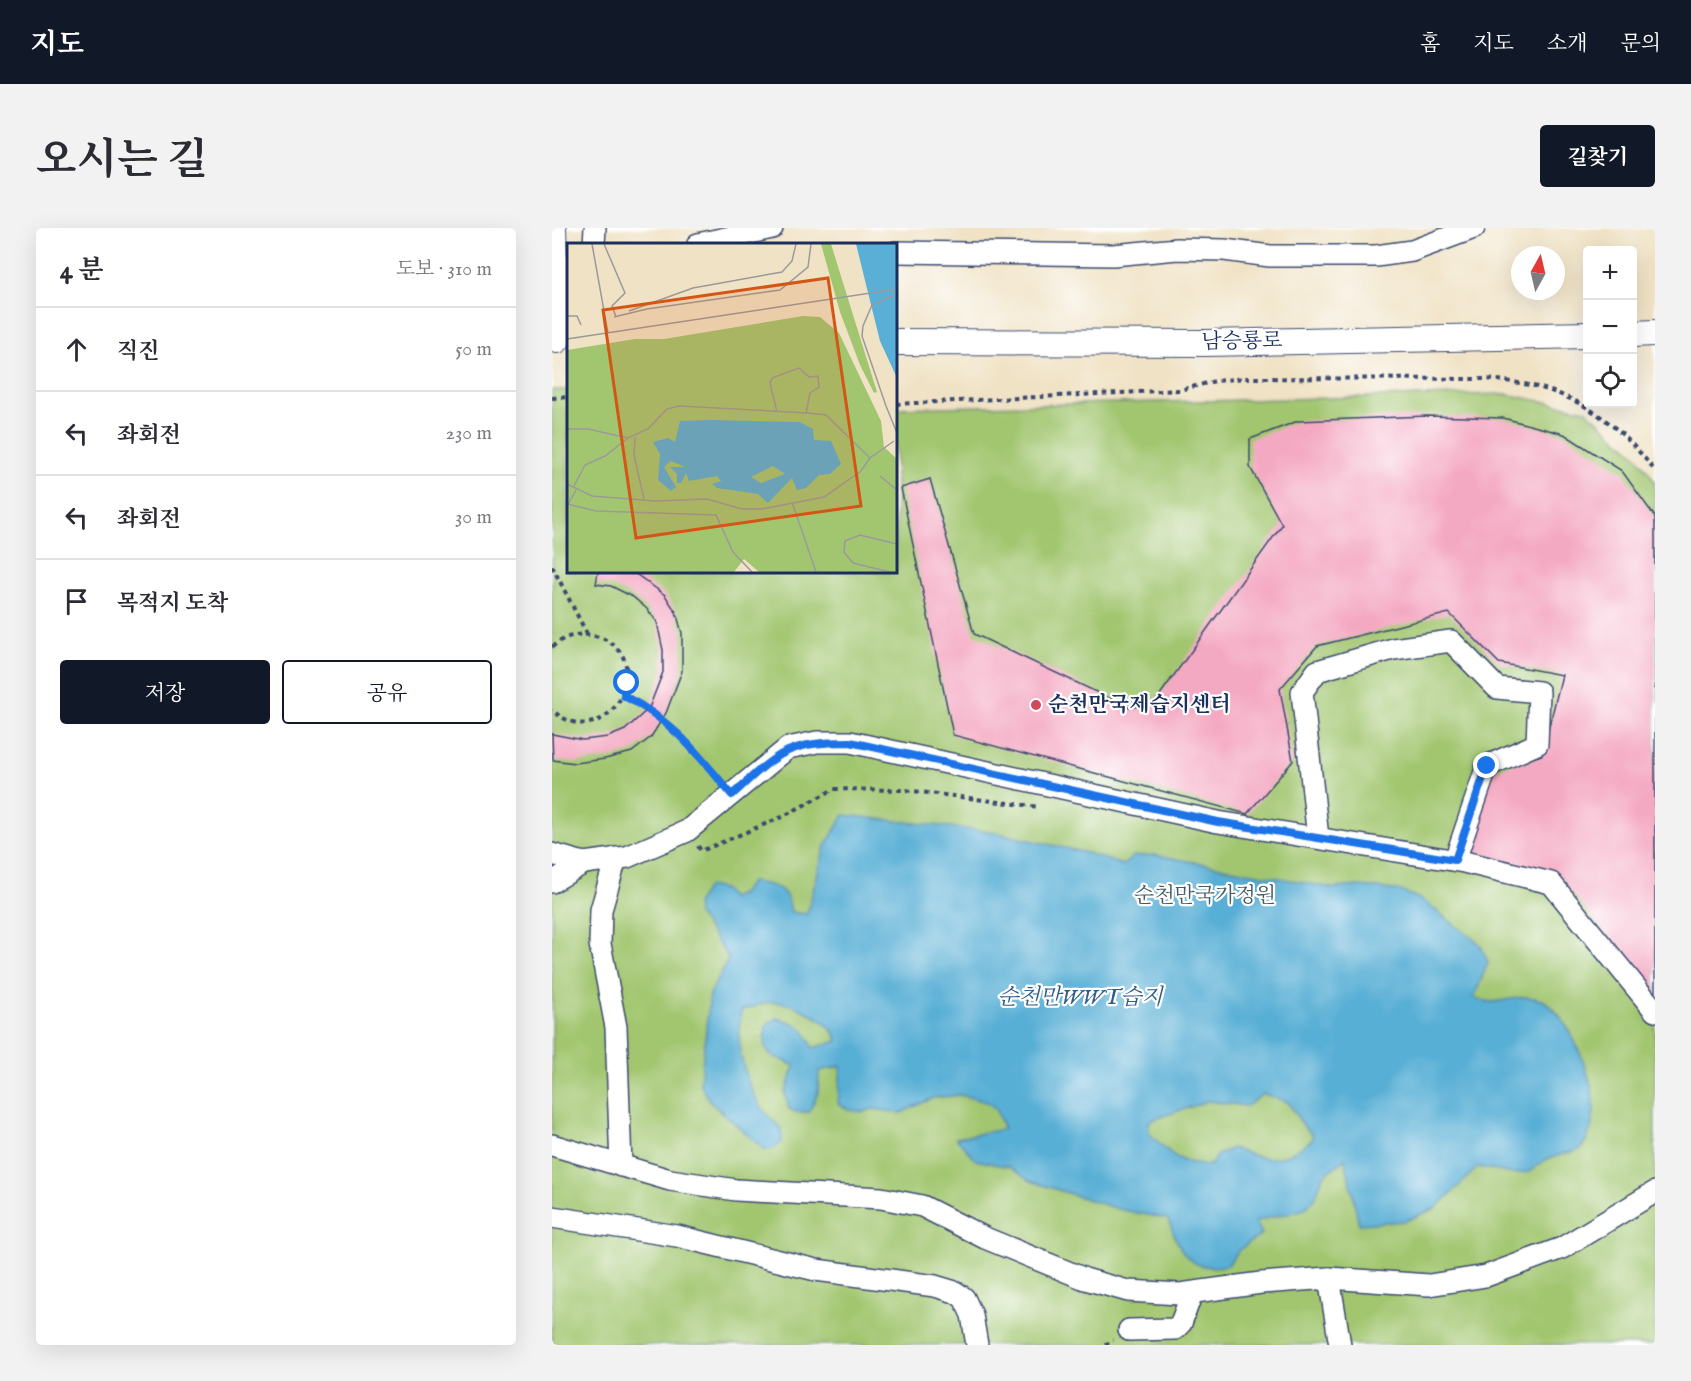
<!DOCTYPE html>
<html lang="ko">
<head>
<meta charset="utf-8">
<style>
  :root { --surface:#fff; --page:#f2f2f3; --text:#2b2b33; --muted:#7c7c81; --line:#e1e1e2; --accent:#111827 }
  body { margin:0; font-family:"IM FELL English","Noto Serif KR",serif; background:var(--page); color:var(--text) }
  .controls { position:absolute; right:18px; top:18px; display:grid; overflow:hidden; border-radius:6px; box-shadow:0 6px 24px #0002 }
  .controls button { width:54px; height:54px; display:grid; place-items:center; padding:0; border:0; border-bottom:2px solid var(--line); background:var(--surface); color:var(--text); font:30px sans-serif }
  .compass { position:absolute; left:959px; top:18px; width:54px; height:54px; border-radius:50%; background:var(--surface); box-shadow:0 6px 24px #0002; rotate:8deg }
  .stop { position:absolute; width:18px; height:18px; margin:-14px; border:4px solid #1a73e8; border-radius:50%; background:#fff }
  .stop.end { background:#1a73e8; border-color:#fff; box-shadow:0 2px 6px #0008 }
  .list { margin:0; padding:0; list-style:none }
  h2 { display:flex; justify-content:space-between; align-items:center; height:78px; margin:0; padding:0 24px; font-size:26px }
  h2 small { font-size:20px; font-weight:400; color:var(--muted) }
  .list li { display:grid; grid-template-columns:39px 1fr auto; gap:18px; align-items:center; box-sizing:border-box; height:84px; padding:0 24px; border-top:2px solid var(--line) }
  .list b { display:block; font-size:22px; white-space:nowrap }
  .list em { font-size:20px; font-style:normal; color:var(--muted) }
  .actions { display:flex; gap:12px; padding:18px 24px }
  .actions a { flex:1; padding:14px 0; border:2px solid var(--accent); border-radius:6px; text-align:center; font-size:21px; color:var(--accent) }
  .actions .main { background:var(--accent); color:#fff }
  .icon { flex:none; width:33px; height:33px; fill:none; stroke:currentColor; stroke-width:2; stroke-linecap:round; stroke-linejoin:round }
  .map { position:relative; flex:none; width:1103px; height:1117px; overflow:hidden; border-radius:6px }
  header { display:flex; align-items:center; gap:36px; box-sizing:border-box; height:84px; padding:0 30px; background:var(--accent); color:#fff }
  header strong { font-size:28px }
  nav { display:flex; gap:33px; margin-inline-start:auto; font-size:21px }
  .intro { display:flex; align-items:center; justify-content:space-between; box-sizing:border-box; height:144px; padding:0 36px }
  h1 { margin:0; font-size:42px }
  .button { padding:15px 27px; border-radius:6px; background:var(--accent); color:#fff; font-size:21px; font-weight:700 }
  main { display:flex; gap:36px; padding:0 36px }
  aside { flex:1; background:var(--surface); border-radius:6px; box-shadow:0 6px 24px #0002 }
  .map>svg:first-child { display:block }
  .green { fill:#a2c670; stroke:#5e7a67; stroke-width:1.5 }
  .water { fill:#59afd5; stroke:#3a6f9a; stroke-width:1.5; fill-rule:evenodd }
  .building { fill:#f4a9c3 }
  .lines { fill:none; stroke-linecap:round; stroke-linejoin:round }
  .minor-casing { stroke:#3b4a6d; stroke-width:24 }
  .major-casing { stroke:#3b4a6d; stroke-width:28 }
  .path { stroke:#3b4a6d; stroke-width:4; stroke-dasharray:4.5 4.5; stroke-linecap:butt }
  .minor { stroke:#fff; stroke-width:21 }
  .major { stroke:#fff; stroke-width:26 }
  .route { stroke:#1a73e8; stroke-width:8 }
  .poi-dot { fill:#d1495b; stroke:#fff; stroke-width:2 }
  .labels { text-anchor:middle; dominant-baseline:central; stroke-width:4.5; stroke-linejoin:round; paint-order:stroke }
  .street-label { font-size:21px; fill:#1b2f5e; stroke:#fff }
  .poi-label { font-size:21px; font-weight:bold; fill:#1b2f5e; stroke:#fff; text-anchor:start }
  .park-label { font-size:21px; fill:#445c63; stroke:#fff }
  .water-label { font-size:22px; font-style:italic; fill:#315c88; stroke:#fff }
  .inset-road { fill:none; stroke:#9b9a9b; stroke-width:1.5 }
  .view { fill:#d45514; fill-opacity:0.15; stroke:#d45514; stroke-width:3 }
  .inset-edge { fill:none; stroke:#1b2f5e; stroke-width:3 }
</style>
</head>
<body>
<header>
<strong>지도</strong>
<nav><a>홈</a><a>지도</a><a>소개</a><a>문의</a></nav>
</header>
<div class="intro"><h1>오시는 길</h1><a class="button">길찾기</a></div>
<main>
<aside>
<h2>4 분<small>도보 · 310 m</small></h2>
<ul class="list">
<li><svg class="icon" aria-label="ahead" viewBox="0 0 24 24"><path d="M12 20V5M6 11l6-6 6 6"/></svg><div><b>직진</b></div><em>50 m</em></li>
<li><svg class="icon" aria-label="left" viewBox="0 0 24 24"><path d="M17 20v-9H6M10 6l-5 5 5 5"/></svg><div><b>좌회전</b></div><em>230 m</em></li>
<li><svg class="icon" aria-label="left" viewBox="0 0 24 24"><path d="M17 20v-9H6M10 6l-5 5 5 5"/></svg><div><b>좌회전</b></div><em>30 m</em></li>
<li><svg class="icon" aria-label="arrive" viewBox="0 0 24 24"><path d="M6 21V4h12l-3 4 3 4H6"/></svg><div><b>목적지 도착</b></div></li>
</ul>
<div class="actions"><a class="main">저장</a><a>공유</a></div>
</aside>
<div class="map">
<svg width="1103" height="1117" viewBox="0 0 1103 1117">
  <rect width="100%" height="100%" fill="#fff"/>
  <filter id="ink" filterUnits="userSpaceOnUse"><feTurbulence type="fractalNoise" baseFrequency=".0167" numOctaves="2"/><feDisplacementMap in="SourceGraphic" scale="12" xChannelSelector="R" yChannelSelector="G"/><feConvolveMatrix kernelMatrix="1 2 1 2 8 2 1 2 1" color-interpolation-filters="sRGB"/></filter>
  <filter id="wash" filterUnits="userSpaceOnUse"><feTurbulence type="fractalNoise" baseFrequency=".008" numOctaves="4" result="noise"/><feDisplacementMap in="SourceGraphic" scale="24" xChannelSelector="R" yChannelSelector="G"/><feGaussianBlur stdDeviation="1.35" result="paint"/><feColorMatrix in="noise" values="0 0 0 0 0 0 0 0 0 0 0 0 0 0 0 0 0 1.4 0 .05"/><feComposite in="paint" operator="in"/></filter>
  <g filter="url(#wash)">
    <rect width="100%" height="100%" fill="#f0e2c4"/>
    <polygon class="green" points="0,162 16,162 16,344 344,344 344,180 954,166 1034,182 1085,228 1103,254 1103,1117 0,1117"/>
    <path class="water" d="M292,587l149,17 94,21 36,12 11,-9 22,-1 177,33 28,-2 40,5 21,9 58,44 8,18 -14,36c5,1 12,4 18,4 17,-1 32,-9 50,-2 26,12 54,83 52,110 -1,16 -5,26 -13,39l-34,10 -18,13 -16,2 -35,-7 -42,41 -31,13 -46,3 -14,-65 -22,17 -8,22 -10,11 -49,12 6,13 -23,16 -11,15c-40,9 -48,-14 -60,-46l-50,-10 -88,-28 -21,-14 -33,-7 -20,-22 48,-9 -8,-20 -9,-7 -27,-7 -27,3 -32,15 -29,-4 -8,3 -15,-2 -11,-6 3,-38 -22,5 -1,22 -9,19h-13l-7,-3 -4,-16 10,-27c-21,-13 -34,-3 -29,-40l10,-8c23,6 28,8 37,30l25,-7c-6,-20 -44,-39 -65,-39 -10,0 -23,6 -32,9 -7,41 7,91 40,117l1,14 -9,7h-9l-54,-47 -10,-18 10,-90 19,-36 -31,-43 -2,-11 12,-18 15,3 8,9 10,-4 10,-12c23,3 36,3 40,30l16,2 18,-68zM711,866l25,8 17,26 7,6v6c-34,24 -42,22 -80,8l-15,7 -6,10c-32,0 -41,-11 -62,-32v-12l59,-20 39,5z"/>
    <g id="blocks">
      <g class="building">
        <polygon points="875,188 951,190 1012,206 1070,243 1103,289 1103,766 1006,648 919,630 912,621 932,545 990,527 1010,447 947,435 897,385 765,418 728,461 741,533 695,586 401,507 349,260 378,251 422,406 578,480 602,475 730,297 698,239 698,211 746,193"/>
        <polygon points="46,344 81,344 113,367 124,384 130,405 130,443 114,485 99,509 80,524 53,531 23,535 1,532 0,506 31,512 56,509 73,502 97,480 111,444 111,422 105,394 95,381 81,369 59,358 44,356"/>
      </g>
    </g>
  </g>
  <g filter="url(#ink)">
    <use href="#blocks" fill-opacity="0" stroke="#3b4a6d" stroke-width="1.5"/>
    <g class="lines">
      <defs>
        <g id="minor">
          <polyline points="42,16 43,0"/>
          <polyline points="146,16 220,0"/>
          <polyline points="344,24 561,27 625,21 672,22 718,28 824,28 860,23 922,0"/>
          <polyline points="766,610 750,464 765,443 841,421 899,413 945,460 987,464 985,516 935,538 903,632"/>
          <polyline points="0,626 32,635 75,629 135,603 236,520 265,514 298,514 666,594 912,634 999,655 1103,783"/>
          <polyline points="64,630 49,682 48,716 64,799 69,938"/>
          <polyline points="0,654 32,635"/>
          <polyline points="0,917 118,952 184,962 329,970 370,978 433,1010 533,1051 576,1063 628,1066 709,1055 777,1050 877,1057 934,1048 1010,1020 1103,964"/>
          <polyline points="0,989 125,1008 264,1042 383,1058 403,1064 412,1070 420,1087 425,1117"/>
          <polyline points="777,1050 788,1117"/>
          <polyline points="577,1102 623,1101 629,1095 640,1065"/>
        </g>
        <g id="major">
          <polyline points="1,0 5,112"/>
          <polyline points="1080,106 1103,105"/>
          <polyline points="344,114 654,115 1036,107"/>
        </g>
      </defs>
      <use href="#minor" class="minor-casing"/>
      <use href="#major" class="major-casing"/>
      <g class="path">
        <polyline points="0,170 16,169"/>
        <path d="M344,176l284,-14 35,-9 30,-3 238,1c76,4 125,31 172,92"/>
        <polyline points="0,338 35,406"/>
        <path d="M0,419c12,-11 27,-15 43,-11 68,17 14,125 -43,74"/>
        <path d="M72,468c41,20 67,50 96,84"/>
        <polyline points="146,618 149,623 230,589 282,561 353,562 488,579"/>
        <polyline points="553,1117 561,1112"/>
      </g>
      <use href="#minor" class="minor"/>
      <use href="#major" class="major"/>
    </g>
  </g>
  <g class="lines" filter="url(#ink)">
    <path class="route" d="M75,455l-3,13c48,24 74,58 108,99 46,-42 54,-53 118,-53l368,80 237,38 32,-94"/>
  </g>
  <circle class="poi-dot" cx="484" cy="477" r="6"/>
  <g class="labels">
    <g class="street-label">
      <text transform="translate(690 114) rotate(-1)">남승룡로</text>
    </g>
    <g class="poi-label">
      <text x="496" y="477">순천만국제습지센터</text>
    </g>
    <g class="park-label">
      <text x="653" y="668">순천만국가정원</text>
    </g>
    <g class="water-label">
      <text x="528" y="770">순천만WWT습지</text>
    </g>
  </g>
  <g transform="translate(15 15)">
    <rect width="330" height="330" fill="#f0e2c4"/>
    <path d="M254,1h10l46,148 -3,1 -14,-28 -20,-53zM236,73l17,1 19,16 42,88 3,26 13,12v113h-138l-15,-13 -10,13h-167v-222l68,-11h29z" fill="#a2c670"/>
    <path d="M289,1h41v134l-17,-37zM144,177l89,2 13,7 1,11 17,1 10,23 -11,10 -11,1 -13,13 -9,2 -5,-12 -24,25 -10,-9 -41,-6 -5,-4 9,-3 -4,-5 -28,5 -3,-8 -5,10h-4v-9l-7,-7h15l-14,-6 -7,6 12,20 -5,4 -13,-11 2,-26 -7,-12 15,-4 7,4 5,-21zM206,223l12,8 -24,9 -10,-6z" fill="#59afd5" fill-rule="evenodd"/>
    <path class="inset-road" d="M25,1l16,89M37,1l21,49 -13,13 4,11M62,68l64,-23 89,-16 10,-11 4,-17M0,73h10l4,9M47,74l33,-8 133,-19 28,-23 3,-23M0,96l330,-50M319,163l11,27M319,163l-24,-70 1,-10 9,-21 25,-11M210,169l-7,-29 2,-5 27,-10 10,9 9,-1 1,11 -9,6 -4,20M0,186h21l40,9 20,-9 19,-20 12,-3 129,7 18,2 44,43 -9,13 -37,26 -62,12h-20l-35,-10 -52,2 -63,-5 -25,-12M68,194l-1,18 10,44M303,215l24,-17M313,233l17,14M6,245l12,-23 20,-9 23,-18M225,259l24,70M0,261l29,7 120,4 17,37 19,20M0,263l9,-16M323,329l-37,-9 -9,-11 1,-11 15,-6 37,9"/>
    <path class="view" d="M261,35l33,228 -225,32 -33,-228z"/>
    <rect width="330" height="330" class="inset-edge"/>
  </g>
</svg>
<div class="controls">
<button>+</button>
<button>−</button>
<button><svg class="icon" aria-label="locate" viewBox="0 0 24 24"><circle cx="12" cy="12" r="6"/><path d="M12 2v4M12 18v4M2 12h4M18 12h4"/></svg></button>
</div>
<svg class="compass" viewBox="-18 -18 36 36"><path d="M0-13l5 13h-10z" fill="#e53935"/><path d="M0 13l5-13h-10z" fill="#7c7c81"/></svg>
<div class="stop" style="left:75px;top:455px"></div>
<div class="stop end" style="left:935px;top:538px"></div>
</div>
</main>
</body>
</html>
